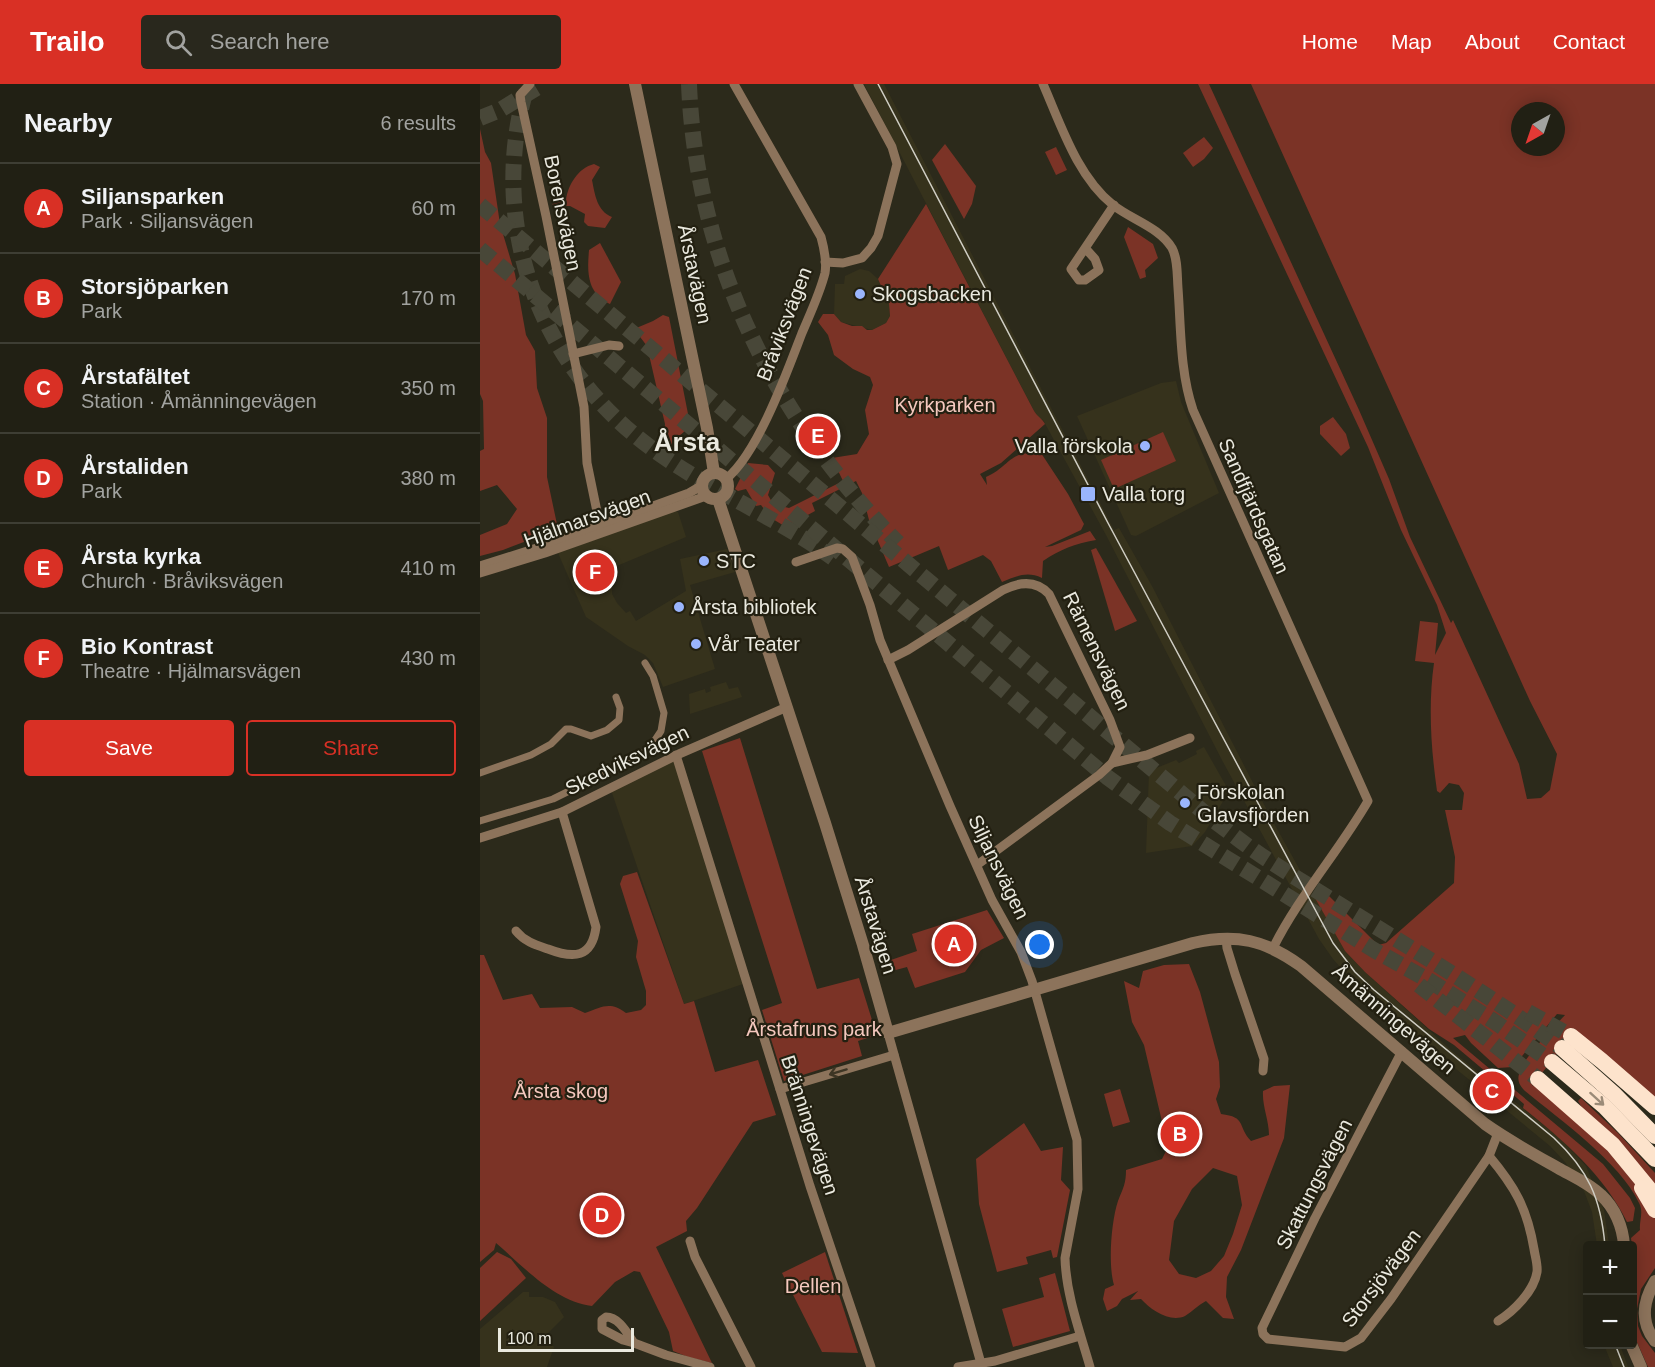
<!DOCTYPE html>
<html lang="en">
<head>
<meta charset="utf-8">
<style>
  :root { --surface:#212014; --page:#29281d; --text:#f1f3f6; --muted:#a2a3a0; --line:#3e3e34; --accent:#d93025 }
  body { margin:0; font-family:Helvetica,sans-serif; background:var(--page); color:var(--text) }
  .controls { position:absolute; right:18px; bottom:18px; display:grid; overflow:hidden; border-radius:6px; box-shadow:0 3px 15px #0003 }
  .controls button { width:54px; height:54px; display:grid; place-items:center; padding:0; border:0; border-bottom:2px solid var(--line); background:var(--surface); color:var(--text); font:30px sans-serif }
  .compass { position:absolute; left:1031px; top:18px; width:54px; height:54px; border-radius:50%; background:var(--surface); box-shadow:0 3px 15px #0003; rotate:220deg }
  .scale { position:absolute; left:18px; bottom:15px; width:136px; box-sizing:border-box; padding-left:6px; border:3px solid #eae9df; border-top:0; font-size:16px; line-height:21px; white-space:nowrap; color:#eae9df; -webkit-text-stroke:4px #232011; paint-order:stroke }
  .you { position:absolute; left:560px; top:861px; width:21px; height:21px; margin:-15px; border:4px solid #fff; border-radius:50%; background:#1a73e8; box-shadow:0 0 0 9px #1a73e833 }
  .badge { display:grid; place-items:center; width:39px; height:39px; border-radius:50%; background:var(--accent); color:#fff; font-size:20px; font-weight:700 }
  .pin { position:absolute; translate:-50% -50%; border:3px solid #fff; box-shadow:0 2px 6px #0006 }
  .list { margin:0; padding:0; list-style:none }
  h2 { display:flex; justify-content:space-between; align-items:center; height:78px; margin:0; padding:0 24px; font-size:26px }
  h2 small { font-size:20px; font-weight:400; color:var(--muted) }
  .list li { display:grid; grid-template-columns:39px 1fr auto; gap:18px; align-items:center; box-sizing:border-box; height:90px; padding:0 24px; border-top:2px solid var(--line) }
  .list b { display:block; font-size:22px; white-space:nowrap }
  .list p { margin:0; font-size:20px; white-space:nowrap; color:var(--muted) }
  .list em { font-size:20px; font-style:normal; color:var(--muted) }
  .actions { display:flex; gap:12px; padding:18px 24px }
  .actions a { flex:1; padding:14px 0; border:2px solid var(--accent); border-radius:6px; text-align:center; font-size:21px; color:var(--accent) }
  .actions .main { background:var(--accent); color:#fff }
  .icon { flex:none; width:33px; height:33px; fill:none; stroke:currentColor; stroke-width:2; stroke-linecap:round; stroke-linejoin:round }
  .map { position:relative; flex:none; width:1175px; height:1283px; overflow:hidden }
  header { display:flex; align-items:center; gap:36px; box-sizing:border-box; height:84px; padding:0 30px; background:var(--accent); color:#fff }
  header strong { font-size:28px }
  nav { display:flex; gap:33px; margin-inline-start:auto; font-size:21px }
  .search { width:420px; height:54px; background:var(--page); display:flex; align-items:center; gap:15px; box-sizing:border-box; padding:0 21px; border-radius:6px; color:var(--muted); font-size:22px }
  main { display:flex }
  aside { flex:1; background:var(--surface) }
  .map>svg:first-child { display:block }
  .built { fill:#36321c }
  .green { fill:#7b3326; fill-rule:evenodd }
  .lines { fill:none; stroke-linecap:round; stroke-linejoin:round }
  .motorway-tunnel { stroke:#484738; stroke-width:16; stroke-dasharray:16 8; stroke-linecap:butt }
  .pedestrian { stroke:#8c735b; stroke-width:7 }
  .minor { stroke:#8c735b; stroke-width:9 }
  .tertiary { stroke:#8c735b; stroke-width:12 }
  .motorway { stroke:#fde3cc; stroke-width:16 }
  .tram { stroke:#d0cec4; stroke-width:1.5 }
  .oneway { stroke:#3d3524 }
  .oneway2 { stroke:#9b8b78 }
  .poi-dot { fill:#9ab5fd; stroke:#232011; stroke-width:2 }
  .labels { text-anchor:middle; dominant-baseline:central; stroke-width:4.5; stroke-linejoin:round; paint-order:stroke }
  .street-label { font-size:20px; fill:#eae9df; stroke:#232011 }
  .poi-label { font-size:20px; fill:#eae9df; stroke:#232011; text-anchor:start }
  .park-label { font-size:20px; fill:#f5c8be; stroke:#232011 }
  .district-label { font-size:26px; font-weight:bold; fill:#eae9df; stroke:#232011 }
</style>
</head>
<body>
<header>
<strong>Trailo</strong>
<div class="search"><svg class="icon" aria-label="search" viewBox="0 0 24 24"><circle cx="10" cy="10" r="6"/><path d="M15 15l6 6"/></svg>Search here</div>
<nav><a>Home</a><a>Map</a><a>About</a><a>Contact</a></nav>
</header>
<main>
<aside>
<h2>Nearby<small>6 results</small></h2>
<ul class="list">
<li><span class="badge">A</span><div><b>Siljansparken</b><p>Park · Siljansvägen</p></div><em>60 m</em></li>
<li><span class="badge">B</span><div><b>Storsjöparken</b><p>Park</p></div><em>170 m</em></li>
<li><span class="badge">C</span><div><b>Årstafältet</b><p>Station · Åmänningevägen</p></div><em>350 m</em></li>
<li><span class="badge">D</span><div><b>Årstaliden</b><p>Park</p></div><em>380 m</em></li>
<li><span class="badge">E</span><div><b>Årsta kyrka</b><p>Church · Bråviksvägen</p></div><em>410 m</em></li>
<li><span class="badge">F</span><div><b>Bio Kontrast</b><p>Theatre · Hjälmarsvägen</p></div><em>430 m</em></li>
</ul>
<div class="actions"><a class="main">Save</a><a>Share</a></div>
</aside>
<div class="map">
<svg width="1175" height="1283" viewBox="0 0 1175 1283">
  <rect width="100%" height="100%" fill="#2c2a1b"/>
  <g class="built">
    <polygon points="384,0 404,0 634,446 639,444 672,502 791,734 865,867 885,888 972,967 1081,1055 1106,1082 1124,1126 1129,1161 1117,1161 1112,1128 1104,1107 1085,1078 1070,1062 882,908 853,875 839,855 743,678 626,451 563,336 557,333 553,325"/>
    <polygon points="380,185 389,187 398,195 409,220 410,232 406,239 392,246 361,238 354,230 355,200 364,200 365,192"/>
    <polygon points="696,297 701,318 739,409 656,452 651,451 597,332 681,299"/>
    <polygon points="193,427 198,428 206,453 132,484 132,510 137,519 146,529 150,527 156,537 206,507 200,475 247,465 255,488 210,501 235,585 183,603 173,579 165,571 148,562 106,533 78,469"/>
    <polygon points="246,598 249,605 258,603 262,613 210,630 209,610 225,605 226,609 231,607 230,603"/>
    <polygon points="724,663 749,707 725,748 712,762 666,769 669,687 696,676 699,679 717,670 716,667"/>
    <polygon points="195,672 266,899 204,920 131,706"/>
    <polygon points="43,1208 49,1208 49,1213 63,1213 75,1218 84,1233 65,1252 74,1263 67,1283 0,1283 0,1245"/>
    <polygon points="1124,1261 1140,1261 1148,1283 1133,1283"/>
  </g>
  <g class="green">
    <path d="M718,0h11l150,326 30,69 21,58 41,86 2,-3 66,144 8,35 14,-1 9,-8 7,-36 -27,-53 -279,-617h404v1016l-79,-68v-3l-44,57 2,-1 73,65 35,42 13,23v53l-14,21 -4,20 1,17 4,10 13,17v14h-7l-12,-27 -3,-17 -1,-77 -1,-8 9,-8c-1,-9 4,-18 -1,-27 -19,-41 -79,-83 -114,-112 -5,-5 -8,-10 -6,-17 3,-15 35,-47 46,-59l-8,-1 -44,53 -15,1 -27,-25 -6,-8 -12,3 150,126 27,34 5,10 -2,13 -6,1c-23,-47 -64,-82 -104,-114l1,-4 -70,-59 -25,-16 -64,-57 -20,-21 -30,-53 6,-5 8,3 49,49 8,-2 68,-60 1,-26 -10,-47h17l2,-17 -5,-8 -10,-2 -9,10 -3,-2c-6,-42 -9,-86 -3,-128l-19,-2 5,-40 18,2 -3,32 11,-22 -9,-28 -36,-75 -33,-83zM1040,27h36v36h-36z"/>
    <polygon points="0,45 5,68 11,79 20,140 35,190 46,251 55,267 57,304 67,334 67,393 78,445 23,466 0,472 0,451 27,440 37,425 17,401 0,407 0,367 4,365 3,317 0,310"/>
    <polygon points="724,53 733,64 724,75 713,83 703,69"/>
    <polygon points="465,60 496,102 492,120 484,135 452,76"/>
    <polygon points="576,63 587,86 576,91 565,68"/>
    <path d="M114,80l6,3 -8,13c3,15 5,31 20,37l-7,11 -17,-2 -4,-4 1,-8 -15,-8h-15l-3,-2 14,-4c2,-15 12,-32 28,-36z"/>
    <path d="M446,120l107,205c4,8 9,9 12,15l-44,39 -21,11 7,11 -1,-8c26,-12 21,-26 55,-24l27,41 16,30 -3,6 -36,17 7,-1 38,-15 6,9c-22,4 -35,9 -53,21l-1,17c-15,-7 -25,-2 -40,4l-11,-21 -8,-6 -35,15 -9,-24 -50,21 -20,-47 -7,-27 -6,-12 -44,22 3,8 -29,16 -15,-9 -10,-13 -5,1 -10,-17 -8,2 -3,-2 13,-26 20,2 7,8 -7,22 5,9 16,4 54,-27 -11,-23 25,-4 12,-20 -4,-24 8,-25 -3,-8 -17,-8 -19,-14 -6,-20 -10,-13 5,-8h11l7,8 11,4h10l5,4h5l14,-7 4,-7 -1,-12 -11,-25z"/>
    <polygon points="648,143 673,160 678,174 665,186 666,193 660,195 644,153"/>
    <path d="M120,159l21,39 -11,22c-23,-11 -23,-31 -21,-54z"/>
    <polygon points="183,231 189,233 209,335 208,344 195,356 191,371 184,359 185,340 167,262 154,245 173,237"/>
    <polygon points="853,333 866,350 870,364 861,372 840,350 840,342"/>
    <polygon points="683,348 696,377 634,405 621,376"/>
    <polygon points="616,464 657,537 635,547 611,466"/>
    <polygon points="260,654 337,905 379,894 396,949 394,952 378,957 382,972 304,997 282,926 302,919 222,667"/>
    <path d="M157,788l47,132 10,-3 21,71 43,-12 18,55 -23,7 -56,86 -11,13 1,10 -31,16 56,116 -24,-6 -15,-6 -4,-19 -29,-60 -6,-1 -19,11 -23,24c-38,-5 -68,-39 -96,-63l-2,7 -14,12v-307h4l19,45 29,-6 8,14 32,-1 13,6c17,-6 25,-12 41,0l15,-3 5,-5v-14l-10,-34 2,-16 -18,-57 3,-8z"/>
    <polygon points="507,826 524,854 501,866 485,888 435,904 427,883 412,887 408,877 437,867 432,850"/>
    <path d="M709,880l11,28 19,70 1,25 -4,12 5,15c26,3 16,12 30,27l18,-6c0,-15 -7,-29 -6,-44l11,-5 16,-1 -6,53 -43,112 -14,27 -1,20 8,22 -11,-1 -17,-17c-8,4 -14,11 -21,15 -15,7 -34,-6 -44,-17l-11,1 8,-9 -16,8 -5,7 -10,5 -4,-12 2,-10 9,-4c-6,-20 -3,-63 4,-84 5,-13 8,-17 8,-31l36,-11 6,-12 -24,-102 -12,-23 -8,-41 15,7 4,-17 21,-6zM733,1084l24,8 5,29 -9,29 -9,22 -13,15 -15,7 -17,-4 -10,-14 5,-39 18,-32z"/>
    <polygon points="640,1005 650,1038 633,1043 624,1010"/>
    <polygon points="1101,1014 1138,1049 1175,1089 1175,1102 1107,1032 1098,1017"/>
    <polygon points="544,1039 561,1067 583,1063 581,1096 590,1106 577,1173 573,1174 571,1166 546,1173 548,1180 517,1188 499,1120 496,1075"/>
    <polygon points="17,1168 31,1175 46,1194 0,1237 0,1184"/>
    <polygon points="345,1168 378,1269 342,1268 302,1189"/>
    <polygon points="575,1189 590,1247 533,1263 522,1225 564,1213 559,1194"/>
  </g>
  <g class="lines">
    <g class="motorway-tunnel">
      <path d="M209,0c7,177 86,335 209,459"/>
      <path d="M45,9c-37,135 16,276 129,357 57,41 122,67 179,108"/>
      <polyline points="0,34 20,26 63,0"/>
      <path d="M0,121l732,614c19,14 37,29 56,41 98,63 201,119 294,188"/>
      <polyline points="0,165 627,693 690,739 894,866 950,897 1015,938 1072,978"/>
      <polyline points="939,901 1058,995"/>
      <polyline points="1048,928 1091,952"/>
    </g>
    <g class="pedestrian">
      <polyline points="0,689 51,671 71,660 86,645 91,645 111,652 127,646 139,636 140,624 136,613"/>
      <polyline points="0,737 73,715 156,674 169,665 181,647 184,629 173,592 165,579"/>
    </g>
    <g class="minor">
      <polyline points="50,0 40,11 41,18 66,132 104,323 107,379 121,447"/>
      <path d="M563,0c18,41 34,92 70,121 19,15 46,22 59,43 6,11 5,28 6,40 3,41 2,84 15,122l175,391c-29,50 -69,95 -95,147"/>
      <polyline points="606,165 615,175 619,186 605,196 599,196 591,185 634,121"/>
      <polyline points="345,178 363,179 382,174 391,164 398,152 417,80 412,63 378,0"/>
      <polyline points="93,270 129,261 139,262"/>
      <path d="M246,395c32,-26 61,-107 76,-146 8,-19 18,-40 23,-60 2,-12 -1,-25 -4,-36l-87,-153"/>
      <path d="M316,478l41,-14 6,1 9,8 18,48 10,35 70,166 42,94 29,52 11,29 45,159 1,49 -13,69c1,37 15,74 25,109"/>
      <polyline points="0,482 63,462 209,409 221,402"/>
      <polyline points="0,489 65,469 226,412"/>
      <path d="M408,576l20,-10 95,-60c16,-8 33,-10 46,4l61,126 10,27 -8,16 -13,12 -122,90"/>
      <polyline points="196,671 330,1102 391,1283"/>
      <polyline points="632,679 667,671 710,654"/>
      <polyline points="0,754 82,728 199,670 307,623"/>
      <path d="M36,847c9,11 20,14 32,18 26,10 44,9 48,-22l-34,-115"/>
      <polyline points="746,854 747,864 755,890 784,975 783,987"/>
      <polyline points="408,949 502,1283"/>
      <polyline points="922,967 835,1134 782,1244 783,1250 788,1255 865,1263 881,1254 911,1215 1009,1072 1018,1049"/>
      <polyline points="300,1005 414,971"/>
      <path d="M1009,1072c26,31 38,52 45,93 1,7 4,16 3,23 -3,19 -23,39 -39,49"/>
      <polyline points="210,1157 215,1173 271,1283"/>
      <path d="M126,1233c13,0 21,16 28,26l-11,-3 -21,-11v-9z"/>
      <polyline points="154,1259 186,1271 230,1283"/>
      <polyline points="478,1283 515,1277 600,1252"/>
    </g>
    <g class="tertiary">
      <polyline points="155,0 227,344 234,389"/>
      <circle cx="235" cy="402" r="13"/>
      <path d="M238,415l107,324 38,122 25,88 305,-90c43,-10 72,-3 108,23l184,158c24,17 48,30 73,44 14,8 31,15 43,27 14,13 22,32 23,51"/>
      <path d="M1175,1197c-12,20 -15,41 0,60"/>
      <polyline points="1151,1260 1161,1283"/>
    </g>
    <g class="motorway">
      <polyline points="1091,952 1122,977 1175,1023"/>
      <polyline points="1082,964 1135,1011 1175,1052"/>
      <polyline points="1072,978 1125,1023 1175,1075"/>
      <polyline points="1058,995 1133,1061 1175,1112"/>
      <polyline points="1162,1104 1175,1126"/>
    </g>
    <g class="tram">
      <path d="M398,0l230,439 225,420 22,29 19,18 180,148c34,32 47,60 51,108"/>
      <polyline points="1135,1260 1144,1283"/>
    </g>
  </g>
  <defs><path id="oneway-shaft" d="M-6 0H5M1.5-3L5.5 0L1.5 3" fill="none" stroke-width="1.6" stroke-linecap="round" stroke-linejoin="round" transform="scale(1.5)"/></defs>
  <use class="oneway" href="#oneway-shaft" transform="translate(358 988) rotate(163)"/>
  <use class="oneway2" href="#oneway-shaft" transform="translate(1117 1015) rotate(42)"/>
  <g class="poi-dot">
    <circle cx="380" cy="210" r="6"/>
    <circle cx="665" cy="362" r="6"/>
    <rect x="600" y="402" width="16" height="16" rx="3"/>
    <circle cx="224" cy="477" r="6"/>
    <circle cx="199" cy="523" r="6"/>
    <circle cx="216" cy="560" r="6"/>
    <circle cx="705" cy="719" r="6"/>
  </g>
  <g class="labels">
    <g class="street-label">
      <text transform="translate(83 129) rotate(78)">Borensvägen</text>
      <text transform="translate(215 190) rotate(78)">Årstavägen</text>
      <text transform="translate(304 240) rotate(-69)">Bråviksvägen</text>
      <text transform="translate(774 422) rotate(66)">Sandfjärdsgatan</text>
      <text transform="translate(107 434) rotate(-20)">Hjälmarsvägen</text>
      <text transform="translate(617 567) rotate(64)">Rämensvägen</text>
      <text transform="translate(147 676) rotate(-26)">Skedviksvägen</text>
      <text transform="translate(519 783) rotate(64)">Siljansvägen</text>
      <text transform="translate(396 841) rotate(73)">Årstavägen</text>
      <text transform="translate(914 935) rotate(41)">Åmänningevägen</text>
      <text transform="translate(330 1041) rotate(72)">Bränningevägen</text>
      <text transform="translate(834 1100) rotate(-63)">Skattungsvägen</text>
      <text transform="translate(901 1194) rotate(-53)">Storsjövägen</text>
    </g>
    <g class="poi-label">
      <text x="392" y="210">Skogsbacken</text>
      <text x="653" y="362" text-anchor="end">Valla förskola</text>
      <text x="622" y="410">Valla torg</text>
      <text x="236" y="477">STC</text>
      <text x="211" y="523">Årsta bibliotek</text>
      <text x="228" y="560">Vår Teater</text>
      <text x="717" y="708">Förskolan<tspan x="717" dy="23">Glavsfjorden</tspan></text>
    </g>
    <g class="park-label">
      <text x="465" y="321">Kyrkparken</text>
      <text x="334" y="945">Årstafruns park</text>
      <text x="81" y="1007">Årsta skog</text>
      <text x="333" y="1202">Dellen</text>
    </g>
    <g class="district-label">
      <text x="207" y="358">Årsta</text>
    </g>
  </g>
</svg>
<div class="controls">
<button>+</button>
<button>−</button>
</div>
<svg class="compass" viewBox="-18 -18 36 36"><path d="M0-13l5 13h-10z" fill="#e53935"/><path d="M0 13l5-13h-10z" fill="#a2a3a0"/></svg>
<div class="scale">100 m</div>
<div class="you"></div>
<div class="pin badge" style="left:474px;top:860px">A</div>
<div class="pin badge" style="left:700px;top:1050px">B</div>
<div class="pin badge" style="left:1012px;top:1007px">C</div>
<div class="pin badge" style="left:122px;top:1131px">D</div>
<div class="pin badge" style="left:338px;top:352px">E</div>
<div class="pin badge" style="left:115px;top:488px">F</div>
</div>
</main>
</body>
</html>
